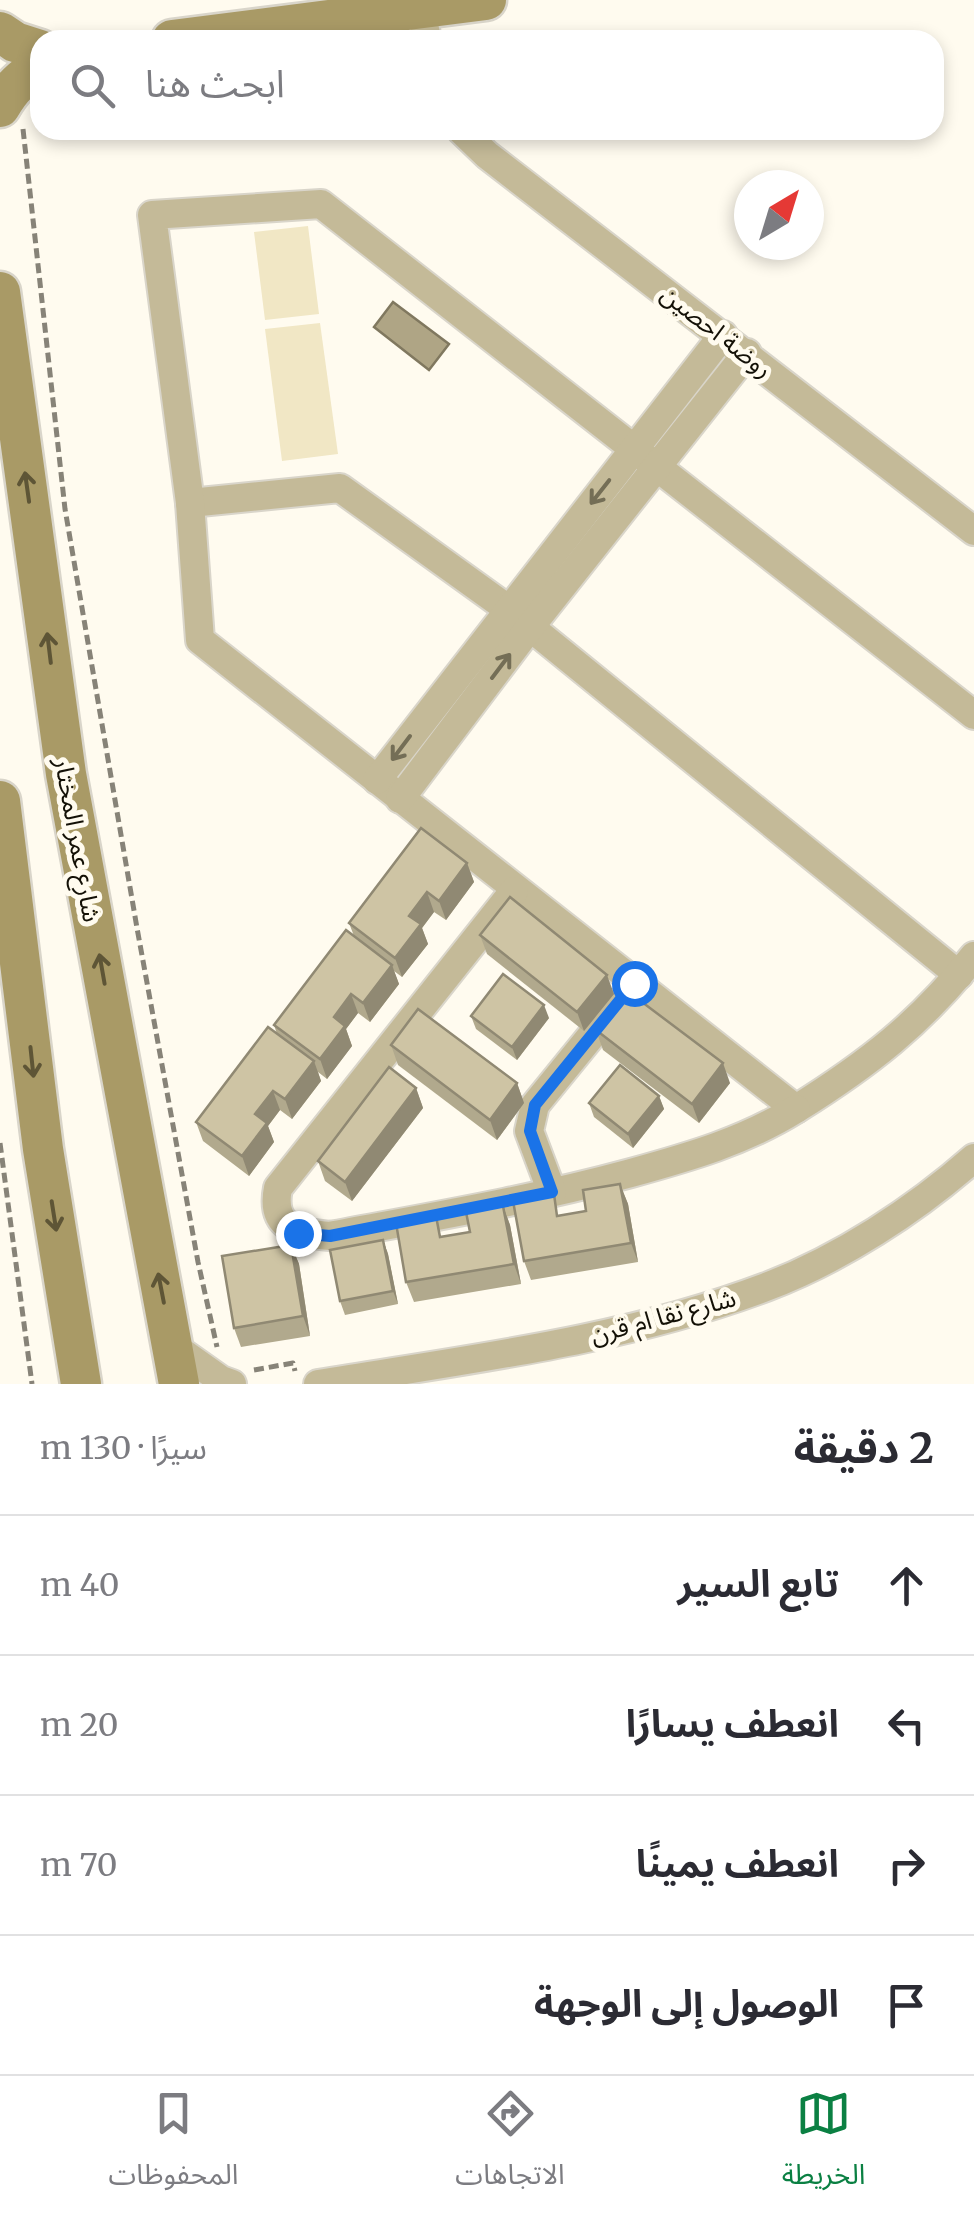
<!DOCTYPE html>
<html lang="ar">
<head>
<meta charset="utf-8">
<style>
  :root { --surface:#fff; --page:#f7f7f7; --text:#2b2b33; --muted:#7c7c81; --line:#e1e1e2; --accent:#0b8043 }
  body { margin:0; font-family:Merriweather,"Noto Sans Arabic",serif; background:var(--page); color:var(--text); direction:rtl }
  .compass { position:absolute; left:734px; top:170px; width:90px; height:90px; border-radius:50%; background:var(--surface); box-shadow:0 5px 15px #0003; rotate:38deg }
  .stop { position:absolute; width:30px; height:30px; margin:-22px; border:8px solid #1a73e8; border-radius:50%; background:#fff }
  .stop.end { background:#1a73e8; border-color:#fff; box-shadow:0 2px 10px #0008 }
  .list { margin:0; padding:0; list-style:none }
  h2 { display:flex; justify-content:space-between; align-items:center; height:130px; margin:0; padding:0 40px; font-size:42px }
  h2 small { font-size:32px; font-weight:400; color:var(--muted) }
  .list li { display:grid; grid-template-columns:65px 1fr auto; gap:30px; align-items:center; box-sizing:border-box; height:140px; padding:0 40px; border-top:2px solid var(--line) }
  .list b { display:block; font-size:38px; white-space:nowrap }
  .list em { font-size:32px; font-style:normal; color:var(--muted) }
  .icon { flex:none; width:55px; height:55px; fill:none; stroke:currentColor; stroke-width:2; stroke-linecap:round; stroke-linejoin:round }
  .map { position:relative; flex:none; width:974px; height:1384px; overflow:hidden; direction:ltr }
  .search { position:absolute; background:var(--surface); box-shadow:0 5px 15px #0003; left:30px; right:30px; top:30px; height:110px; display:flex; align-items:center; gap:25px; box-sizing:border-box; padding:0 35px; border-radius:30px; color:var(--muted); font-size:38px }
  .sheet { height:690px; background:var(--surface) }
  nav { display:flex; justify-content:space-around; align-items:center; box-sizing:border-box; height:140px; border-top:2px solid var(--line); background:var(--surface); font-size:28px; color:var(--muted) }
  nav a { display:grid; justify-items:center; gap:5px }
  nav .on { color:var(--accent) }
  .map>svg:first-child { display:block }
  .green { fill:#f1e7c5 }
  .water { fill:#afa585; stroke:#80785f; stroke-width:2.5 }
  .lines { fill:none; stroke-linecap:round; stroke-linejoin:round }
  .street-casing { stroke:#d9d5ca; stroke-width:32 }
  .secondary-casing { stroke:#d9d5ca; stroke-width:45 }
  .path { stroke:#878378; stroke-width:5; stroke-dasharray:10 5; stroke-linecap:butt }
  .street { stroke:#c4ba98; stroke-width:28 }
  .secondary { stroke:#a99a66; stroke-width:40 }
  .wall { fill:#b1a98d }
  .shaded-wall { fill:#908973 }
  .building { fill:#cec4a4; stroke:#908973; stroke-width:2.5 }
  .oneway { stroke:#5e5536 }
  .oneway2 { stroke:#746e56 }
  .route { stroke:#1a73e8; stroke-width:12 }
  .labels { text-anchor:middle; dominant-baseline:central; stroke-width:10; stroke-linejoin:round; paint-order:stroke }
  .street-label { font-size:25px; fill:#131006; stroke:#fffbef }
</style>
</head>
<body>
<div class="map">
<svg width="974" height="1384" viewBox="0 0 974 1384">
  <rect width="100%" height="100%" fill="#fffbef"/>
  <g class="green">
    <polygon points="308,226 319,314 265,320 254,232"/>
    <polygon points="320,323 338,454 282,461 265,329"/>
  </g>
  <polygon class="water" points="393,302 449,344 429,370 374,327"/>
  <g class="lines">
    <defs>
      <g id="street">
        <polyline points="421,8 427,40"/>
        <polyline points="461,130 487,155 974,531"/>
        <polyline points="190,503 340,488 508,609 959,975"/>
        <path d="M974,715l-653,-511 -169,11 38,288 10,137 596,469c72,-45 125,-86 178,-153"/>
        <polyline points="377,780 723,335"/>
        <polyline points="400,799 530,627 747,353"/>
        <path d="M514,891l-236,297c-8,40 19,45 52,48 101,-19 202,-36 301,-63 58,-16 114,-32 165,-64"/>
        <polyline points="552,1192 529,1131 535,1105 618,1003"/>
        <polyline points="173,1346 221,1380 232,1384"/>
        <path d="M318,1384c151,-25 305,-43 448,-97 74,-28 149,-77 208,-129"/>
      </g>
      <g id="secondary">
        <polyline points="0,32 15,42 40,50"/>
        <polyline points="172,40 486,0"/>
        <path d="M0,107c11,-19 22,-30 40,-40"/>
        <polyline points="0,292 66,774 179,1384"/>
        <polyline points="0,801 43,1149 81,1384"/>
      </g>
    </defs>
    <use href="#street" class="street-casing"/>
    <use href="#secondary" class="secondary-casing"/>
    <g class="path">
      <polyline points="23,129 65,509 137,928 198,1262 217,1347"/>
      <polyline points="0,1143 32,1384"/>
      <polyline points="254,1370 293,1363 295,1371"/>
    </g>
    <use href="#street" class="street"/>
    <use href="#secondary" class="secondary"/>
  </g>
  <g class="wall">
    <polygon points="467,863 474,882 446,920 434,912 422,928 428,944 402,977 394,971 399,984 370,1022 358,1013 346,1029 352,1046 327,1079 318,1072 321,1081 292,1119 280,1110 268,1126 274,1142 249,1176 203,1141 196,1122 277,1034 274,1025 354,936 349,923"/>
    <polygon points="480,935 614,994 584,1031 487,954"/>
    <polygon points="471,1016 549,1018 517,1060 476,1029"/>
    <polygon points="596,1030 730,1083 699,1123 603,1050"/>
    <polygon points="391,1045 517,1083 524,1103 497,1140 398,1065"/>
    <polygon points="416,1088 423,1108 352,1201 325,1181 318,1161"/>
    <polygon points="659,1096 664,1109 633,1148 594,1117 589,1103"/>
    <polygon points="620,1184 628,1204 638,1262 531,1280 524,1261 561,1215 586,1211"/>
    <polygon points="503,1206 510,1225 521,1284 414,1302 406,1282 444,1237 470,1232"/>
    <polygon points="383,1240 388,1254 398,1304 345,1315 340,1301"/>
    <polygon points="291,1245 299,1264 310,1336 241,1347 234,1328"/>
  </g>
  <g class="shaded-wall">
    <polygon points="467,863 474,882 446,920 439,901"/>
    <polygon points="427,892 434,912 422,928 428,944 402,977 395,958 409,916"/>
    <polygon points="392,965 399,984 370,1022 363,1003"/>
    <polygon points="607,975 614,994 584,1031 577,1012"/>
    <polygon points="351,994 358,1013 346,1029 352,1046 327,1079 320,1059 334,1017"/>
    <polygon points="544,1005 549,1018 517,1060 512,1047"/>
    <polygon points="314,1061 321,1081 292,1119 285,1099"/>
    <polygon points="723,1063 730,1083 699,1123 692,1104"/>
    <polygon points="517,1083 524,1103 497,1140 490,1120"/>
    <polygon points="416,1088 423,1108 352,1201 345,1182"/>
    <polygon points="273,1091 280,1110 268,1126 274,1142 249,1176 242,1156 255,1114"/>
    <polygon points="659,1096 664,1109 633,1148 628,1134"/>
    <polygon points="620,1184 628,1204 638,1262 631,1243"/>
    <polygon points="503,1206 510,1225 521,1284 514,1264"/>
    <polygon points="383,1240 388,1254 398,1304 393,1291"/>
    <polygon points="291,1245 299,1264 310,1336 303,1316"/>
  </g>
  <g class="building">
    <polygon points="421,828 467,863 439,901 427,892 409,916 421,924 395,958 349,923"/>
    <polygon points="510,897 607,975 577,1012 480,935"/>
    <polygon points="346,930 392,965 363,1003 351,994 334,1017 345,1026 320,1059 274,1025"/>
    <polygon points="503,974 544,1005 512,1047 471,1016"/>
    <polygon points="626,990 723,1063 692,1104 596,1030"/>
    <polygon points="418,1009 517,1083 490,1120 391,1045"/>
    <polygon points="268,1027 314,1061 285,1099 273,1091 255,1114 267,1123 242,1156 196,1122"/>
    <polygon points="620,1065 659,1096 628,1134 589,1103"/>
    <polygon points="389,1067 416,1088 345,1182 318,1161"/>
    <polygon points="620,1184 631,1243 524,1261 513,1201 554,1194 557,1216 586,1211 583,1190"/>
    <polygon points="503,1206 514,1264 406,1282 396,1223 436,1216 440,1237 470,1232 466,1212"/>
    <polygon points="383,1240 393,1291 340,1301 330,1250"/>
    <polygon points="291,1245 303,1316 234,1328 222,1256"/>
  </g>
  <defs><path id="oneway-shaft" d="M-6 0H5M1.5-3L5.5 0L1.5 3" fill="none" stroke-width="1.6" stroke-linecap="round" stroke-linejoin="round" transform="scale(2.5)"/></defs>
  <g class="oneway">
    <use href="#oneway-shaft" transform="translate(27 487) rotate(-98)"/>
    <use href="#oneway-shaft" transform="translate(49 648) rotate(-97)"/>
    <use href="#oneway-shaft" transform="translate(102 969) rotate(-100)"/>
    <use href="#oneway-shaft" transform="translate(32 1062) rotate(84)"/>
    <use href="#oneway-shaft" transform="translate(54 1216) rotate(81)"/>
    <use href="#oneway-shaft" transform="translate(161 1288) rotate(-101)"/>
  </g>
  <g class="oneway2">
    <use href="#oneway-shaft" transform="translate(600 492) rotate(128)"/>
    <use href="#oneway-shaft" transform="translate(501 666) rotate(-53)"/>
    <use href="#oneway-shaft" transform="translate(401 748) rotate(127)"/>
  </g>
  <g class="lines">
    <polyline class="route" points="298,1233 330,1236 552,1192 530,1131 535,1105 634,983"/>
  </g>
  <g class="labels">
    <g class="street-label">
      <text transform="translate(717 331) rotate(38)">روضة احصين</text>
      <text transform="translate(78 840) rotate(80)">شارع عمر المختار</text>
      <text transform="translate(663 1316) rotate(-15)">شارع نقا ام قرن</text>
    </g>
  </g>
</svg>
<svg class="compass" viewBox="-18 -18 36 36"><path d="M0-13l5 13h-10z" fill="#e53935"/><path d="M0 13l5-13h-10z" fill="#7c7c81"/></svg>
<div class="stop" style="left:634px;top:983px"></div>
<div class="stop end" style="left:298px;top:1233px"></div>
<div class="search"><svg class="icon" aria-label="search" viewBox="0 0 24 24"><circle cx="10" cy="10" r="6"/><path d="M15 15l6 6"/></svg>ابحث هنا</div>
</div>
<section class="sheet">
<h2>2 دقيقة<small>سيرًا · 130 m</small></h2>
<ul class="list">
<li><svg class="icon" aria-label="ahead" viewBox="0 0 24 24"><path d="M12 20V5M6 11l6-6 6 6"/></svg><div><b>تابع السير</b></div><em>40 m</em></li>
<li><svg class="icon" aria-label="left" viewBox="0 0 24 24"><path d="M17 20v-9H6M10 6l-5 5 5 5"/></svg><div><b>انعطف يسارًا</b></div><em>20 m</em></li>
<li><svg class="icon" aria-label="right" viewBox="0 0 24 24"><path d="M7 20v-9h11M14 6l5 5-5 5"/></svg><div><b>انعطف يمينًا</b></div><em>70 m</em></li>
<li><svg class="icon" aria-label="arrive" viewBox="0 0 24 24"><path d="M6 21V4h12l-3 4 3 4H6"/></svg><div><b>الوصول إلى الوجهة</b></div></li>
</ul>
</section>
<nav>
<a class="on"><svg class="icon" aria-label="map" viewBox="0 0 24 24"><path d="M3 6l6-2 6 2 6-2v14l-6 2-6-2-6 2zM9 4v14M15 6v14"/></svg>الخريطة</a>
<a><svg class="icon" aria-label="directions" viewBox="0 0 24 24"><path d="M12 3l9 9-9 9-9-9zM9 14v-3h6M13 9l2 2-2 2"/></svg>الاتجاهات</a>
<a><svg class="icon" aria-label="saved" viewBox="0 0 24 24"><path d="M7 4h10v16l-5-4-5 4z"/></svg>المحفوظات</a>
</nav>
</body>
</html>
